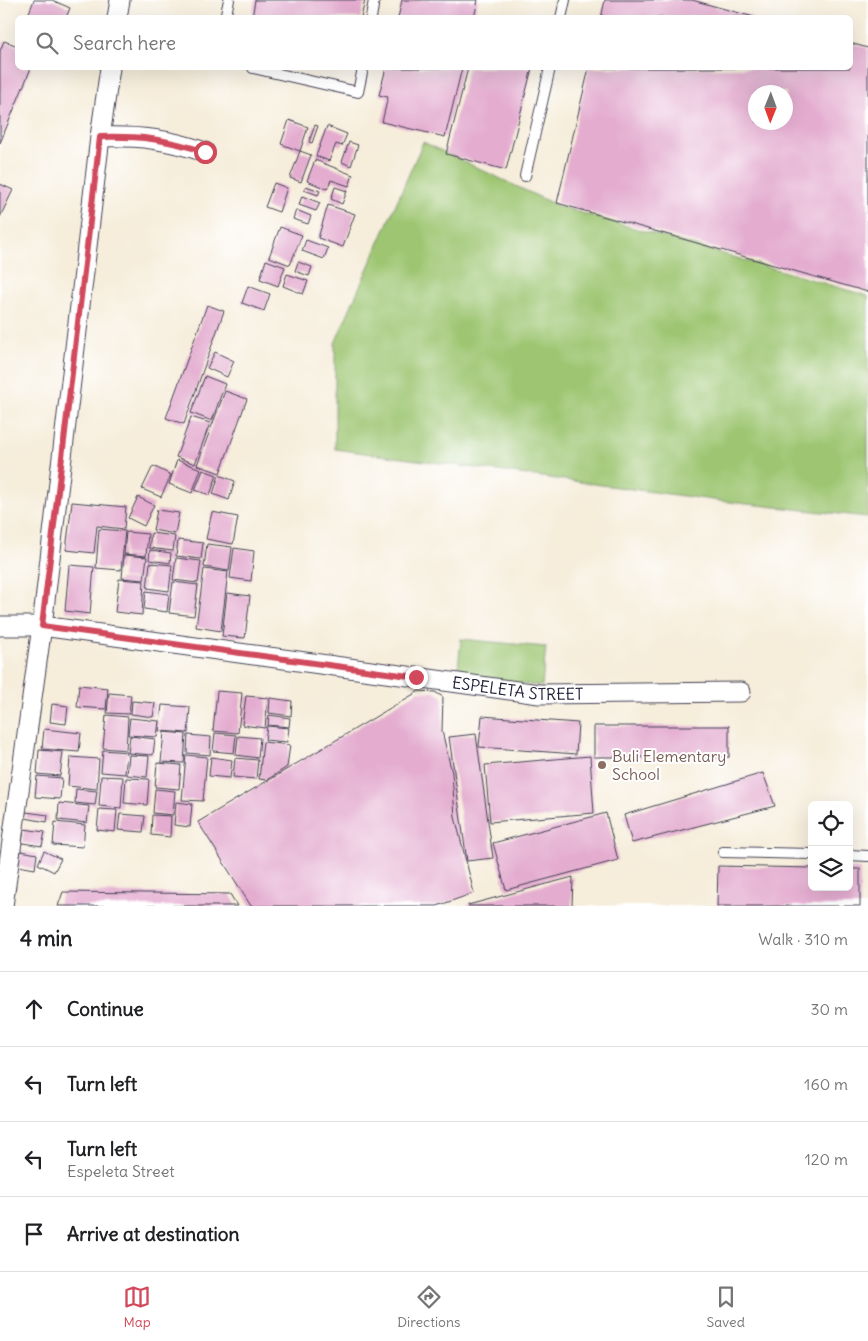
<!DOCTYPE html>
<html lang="en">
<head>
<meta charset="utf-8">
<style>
  :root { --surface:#fff; --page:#f6f6f6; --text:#202124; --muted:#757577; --line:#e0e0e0; --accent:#d1495b }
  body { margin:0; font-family:Delius,sans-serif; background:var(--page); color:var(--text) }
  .controls { position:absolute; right:15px; bottom:15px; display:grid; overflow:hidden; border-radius:8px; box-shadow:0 5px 20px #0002 }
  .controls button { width:45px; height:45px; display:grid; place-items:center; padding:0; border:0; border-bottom:1px solid var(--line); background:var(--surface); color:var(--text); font:25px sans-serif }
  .compass { position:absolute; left:748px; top:85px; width:45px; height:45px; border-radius:50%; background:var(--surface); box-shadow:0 5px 20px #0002; rotate:181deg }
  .stop { position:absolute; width:15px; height:15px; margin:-11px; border:4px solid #d1495b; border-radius:50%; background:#fff }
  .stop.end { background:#d1495b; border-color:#fff; box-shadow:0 1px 5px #0008 }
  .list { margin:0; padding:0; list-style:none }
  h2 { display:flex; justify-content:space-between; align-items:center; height:65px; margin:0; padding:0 20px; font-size:21px }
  h2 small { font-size:16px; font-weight:400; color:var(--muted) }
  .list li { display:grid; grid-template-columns:32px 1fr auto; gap:15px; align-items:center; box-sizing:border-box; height:75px; padding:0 20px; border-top:1px solid var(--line) }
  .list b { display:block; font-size:19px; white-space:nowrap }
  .list p { margin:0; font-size:16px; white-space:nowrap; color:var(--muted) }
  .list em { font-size:16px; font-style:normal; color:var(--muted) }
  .icon { flex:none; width:28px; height:28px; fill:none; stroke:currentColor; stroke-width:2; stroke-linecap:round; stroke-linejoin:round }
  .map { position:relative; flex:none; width:868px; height:906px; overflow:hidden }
  .search { position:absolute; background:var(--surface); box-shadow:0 5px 20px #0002; left:15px; right:15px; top:15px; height:55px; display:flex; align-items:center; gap:12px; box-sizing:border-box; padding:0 18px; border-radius:8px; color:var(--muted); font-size:19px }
  .sheet { height:365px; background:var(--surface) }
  nav { display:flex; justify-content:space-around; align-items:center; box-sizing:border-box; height:70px; border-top:1px solid var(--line); background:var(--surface); font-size:14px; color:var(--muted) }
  nav a { display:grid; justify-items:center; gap:2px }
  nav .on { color:var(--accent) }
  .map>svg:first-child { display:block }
  .green { fill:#9ec672; stroke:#607456 }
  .building { fill:#e4add0; fill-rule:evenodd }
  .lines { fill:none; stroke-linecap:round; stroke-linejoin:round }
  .service-casing { stroke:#424053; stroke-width:12 }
  .minor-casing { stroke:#424053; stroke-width:21 }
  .service { stroke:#fff; stroke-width:10 }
  .minor { stroke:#fff; stroke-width:19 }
  .route { stroke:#d1495b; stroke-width:6 }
  .education-dot { fill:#8d6e63; stroke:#fff; stroke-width:2 }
  .labels { text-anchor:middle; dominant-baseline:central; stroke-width:4; stroke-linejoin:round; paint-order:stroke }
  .street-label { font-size:16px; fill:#22223b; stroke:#fff }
  .education-label { font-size:16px; fill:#785e54; stroke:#fff; text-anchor:start }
</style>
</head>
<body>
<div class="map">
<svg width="868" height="906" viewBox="0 0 868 906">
  <rect width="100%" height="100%" fill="#fff"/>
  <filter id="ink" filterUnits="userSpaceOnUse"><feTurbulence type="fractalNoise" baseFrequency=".02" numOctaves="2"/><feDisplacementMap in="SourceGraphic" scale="10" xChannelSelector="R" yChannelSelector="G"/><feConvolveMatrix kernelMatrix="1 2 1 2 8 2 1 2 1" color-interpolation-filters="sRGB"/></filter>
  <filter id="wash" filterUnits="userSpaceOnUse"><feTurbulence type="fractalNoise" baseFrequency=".0096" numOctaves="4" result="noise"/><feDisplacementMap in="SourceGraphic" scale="20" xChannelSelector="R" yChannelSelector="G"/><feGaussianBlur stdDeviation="1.12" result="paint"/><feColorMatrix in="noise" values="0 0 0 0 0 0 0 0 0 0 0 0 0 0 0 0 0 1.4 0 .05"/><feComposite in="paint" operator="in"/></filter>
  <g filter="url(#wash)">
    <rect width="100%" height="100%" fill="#f6edda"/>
    <g class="green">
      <polygon points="423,142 558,206 868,296 868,517 720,501 335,449 335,343"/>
      <polygon points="461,639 546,647 542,686 457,678"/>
    </g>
    <g id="blocks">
      <g class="building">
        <polygon points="34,0 52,0 70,8 66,18 27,18"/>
        <polygon points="255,0 365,0 361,18 252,18"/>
        <polygon points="402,0 478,0 474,18 398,18"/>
        <polygon points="605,0 692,0 754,17 601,18"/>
        <polygon points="4,41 18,46 18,68 31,68 0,143 0,51"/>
        <path d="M850,43l18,5v244l-311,-89 32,-135h261zM756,92h30v30h-30z"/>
        <polygon points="386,68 462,68 445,137 382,122 388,97 379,95"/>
        <polygon points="468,68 532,68 506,170 446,154"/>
        <polygon points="289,120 308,127 300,151 311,155 301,182 290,178 300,151 281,144"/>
        <polygon points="315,125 318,126 312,143 309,142"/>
        <polygon points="327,126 347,134 342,146 336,144 329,161 316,156"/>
        <polygon points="349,142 358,145 351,166 342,162"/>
        <polygon points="315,160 353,175 349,186 331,180 327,189 307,181"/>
        <polygon points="274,183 287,188 279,212 265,207"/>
        <polygon points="0,184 13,190 0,217"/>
        <polygon points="306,186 320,191 318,195 304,190"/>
        <polygon points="335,187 347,191 342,204 331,199"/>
        <polygon points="302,196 320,203 316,211 299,205"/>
        <polygon points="328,205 355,214 343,247 318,238"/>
        <polygon points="296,210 311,216 308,224 293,219"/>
        <polygon points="280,227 302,235 290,265 269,257"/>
        <polygon points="306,240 328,248 324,259 302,251"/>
        <polygon points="266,260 285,267 278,286 260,279"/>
        <polygon points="298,262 312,267 309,276 295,271"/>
        <polygon points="287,274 308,281 303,294 283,286"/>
        <polygon points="248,286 270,294 264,311 242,303"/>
        <polygon points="207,305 224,311 184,424 166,418"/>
        <polygon points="215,352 234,361 227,377 207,368"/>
        <polygon points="205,376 225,384 212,421 191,413"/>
        <polygon points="225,391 247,399 220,473 197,465"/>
        <polygon points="191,417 210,423 195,464 176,457"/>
        <polygon points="177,460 201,469 192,493 169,484"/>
        <polygon points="153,466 171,475 161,497 142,489"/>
        <polygon points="203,470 217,475 210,495 195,490"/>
        <polygon points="219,475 235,481 229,500 213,494"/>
        <polygon points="138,497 154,505 144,526 128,518"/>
        <polygon points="72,502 126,507 124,529 97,526 94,553 66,550"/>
        <polygon points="157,510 179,513 175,534 153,530"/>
        <polygon points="212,512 238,517 233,544 206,539"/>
        <polygon points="99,529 125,531 121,570 96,568"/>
        <polygon points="126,532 148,534 146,556 124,554"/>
        <polygon points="151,533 175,536 173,551 149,548"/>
        <polygon points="178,540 203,543 201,559 176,556"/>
        <polygon points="207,544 232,547 229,571 204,567"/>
        <polygon points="234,548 254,551 251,581 230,578"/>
        <polygon points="150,550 171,553 170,563 149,560"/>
        <polygon points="124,555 147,557 144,580 122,578"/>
        <polygon points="176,558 201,561 198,583 173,580"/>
        <polygon points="150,563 172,565 169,591 147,588"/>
        <polygon points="69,565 94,567 90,614 65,611"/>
        <polygon points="204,569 228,572 221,631 196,627"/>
        <polygon points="119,579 144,581 142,615 115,612"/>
        <polygon points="173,582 198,585 194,616 169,613"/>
        <polygon points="146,591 169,594 167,612 144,609"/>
        <polygon points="227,593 250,596 245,638 222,636"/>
        <polygon points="79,685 108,688 106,709 77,707"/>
        <polygon points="217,691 242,693 238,733 213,731"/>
        <polygon points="419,691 435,692 443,697 442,731 452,773 455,817 474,893 437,906 251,906 198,822"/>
        <polygon points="109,693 131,695 129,714 107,713"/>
        <polygon points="246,696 268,698 265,728 242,725"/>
        <polygon points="270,698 292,701 291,716 269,713"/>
        <polygon points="132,701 155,703 153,717 131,714"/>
        <polygon points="52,704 68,706 66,724 50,722"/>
        <polygon points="162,705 190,707 188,733 159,731"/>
        <polygon points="106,715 128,717 126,750 103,748"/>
        <polygon points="269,715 290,718 289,727 268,725"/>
        <polygon points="482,716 578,723 576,754 479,747"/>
        <polygon points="130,718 159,721 157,737 128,735"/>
        <polygon points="267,726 289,728 287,742 265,740"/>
        <rect x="594" y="726" width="135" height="31"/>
        <polygon points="44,729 81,733 79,752 42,749"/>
        <polygon points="164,732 186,734 184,763 161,762"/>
        <polygon points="215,733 236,735 234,753 213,751"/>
        <polygon points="476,734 493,858 467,861 449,737"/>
        <polygon points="188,735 211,737 210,755 187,753"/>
        <polygon points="130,736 155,739 153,755 128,753"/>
        <polygon points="238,736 260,738 258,758 236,755"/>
        <polygon points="263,742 290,745 287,767 267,780 259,779"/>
        <polygon points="39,750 63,752 60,776 37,774"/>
        <polygon points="103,750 127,752 125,774 101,772"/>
        <polygon points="129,755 149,756 147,777 127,775"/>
        <polygon points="186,755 207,757 203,801 182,800"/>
        <polygon points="590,756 594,813 490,822 485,765"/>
        <polygon points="70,757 99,759 97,789 68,786"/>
        <polygon points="211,757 232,760 230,778 209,776"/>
        <polygon points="235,758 258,760 256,779 233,777"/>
        <polygon points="157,763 181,765 179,789 155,787"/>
        <polygon points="763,773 775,806 632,843 624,815"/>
        <polygon points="37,776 62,778 60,799 35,797"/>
        <polygon points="101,776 123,777 121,808 99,806"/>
        <polygon points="126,778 149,779 147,805 124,803"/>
        <polygon points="76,789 97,791 95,805 75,803"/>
        <polygon points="155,789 175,791 173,815 153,813"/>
        <polygon points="176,802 192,804 190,827 174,825"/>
        <polygon points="59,803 89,806 87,823 58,820"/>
        <polygon points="99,809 117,810 115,832 97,830"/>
        <polygon points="26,812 48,815 47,822 25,818"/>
        <polygon points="606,813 618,860 506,890 493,843"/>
        <polygon points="120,814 145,816 143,832 118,830"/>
        <polygon points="152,815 171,816 170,837 151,835"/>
        <polygon points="55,822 85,825 83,847 53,845"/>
        <polygon points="24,829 45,832 42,846 22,843"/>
        <polygon points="21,851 37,854 35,869 18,866"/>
        <polygon points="44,851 61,859 54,872 38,864"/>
        <polygon points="718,866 812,868 812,887 849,887 849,869 860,869 860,906 717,906"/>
        <polygon points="573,877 572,906 468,906 468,905"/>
        <polygon points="63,892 230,894 237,906 58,906"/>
      </g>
    </g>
  </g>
  <g filter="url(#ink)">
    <use href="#blocks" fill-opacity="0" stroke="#424053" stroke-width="1"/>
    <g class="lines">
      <defs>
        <g id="service">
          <polyline points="225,18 229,0"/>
          <polyline points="371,18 374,0"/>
          <polyline points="561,18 565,0"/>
          <polyline points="253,68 358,92 363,68"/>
          <polyline points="525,176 550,68"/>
          <polyline points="723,852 812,854"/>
          <polyline points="849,855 868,856"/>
        </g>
        <g id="minor">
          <polyline points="117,18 120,0"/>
          <path d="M100,137c40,-1 67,2 105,15"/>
          <path id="s1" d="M0,626h42l497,68 202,-2"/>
          <polyline points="3,906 42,626 100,137 110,68"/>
        </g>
      </defs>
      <use href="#service" class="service-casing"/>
      <use href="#minor" class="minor-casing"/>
      <use href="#service" class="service"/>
      <use href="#minor" class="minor"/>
    </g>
  </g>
  <g class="lines" filter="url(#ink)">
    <path class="route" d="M205,152c-38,-13 -65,-16 -105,-15l-58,489 374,51"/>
  </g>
  <circle class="education-dot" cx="602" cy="765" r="5"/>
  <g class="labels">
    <g class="street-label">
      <text stroke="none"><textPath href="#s1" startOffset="522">ESPELETA STREET</textPath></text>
    </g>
    <g class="education-label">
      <text x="612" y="756">Buli Elementary<tspan x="612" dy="18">School</tspan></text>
    </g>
  </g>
</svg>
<div class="controls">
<button><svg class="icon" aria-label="locate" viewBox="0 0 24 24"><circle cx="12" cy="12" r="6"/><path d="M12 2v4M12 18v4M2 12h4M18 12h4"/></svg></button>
<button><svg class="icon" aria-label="layers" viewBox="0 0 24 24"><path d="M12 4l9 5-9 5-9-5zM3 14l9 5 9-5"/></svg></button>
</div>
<svg class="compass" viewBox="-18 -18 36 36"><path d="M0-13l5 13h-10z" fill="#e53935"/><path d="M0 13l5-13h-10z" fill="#757577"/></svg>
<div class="stop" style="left:205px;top:152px"></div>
<div class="stop end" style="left:416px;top:677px"></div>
<div class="search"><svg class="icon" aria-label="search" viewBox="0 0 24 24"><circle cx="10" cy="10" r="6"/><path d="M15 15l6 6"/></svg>Search here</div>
</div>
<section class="sheet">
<h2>4 min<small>Walk · 310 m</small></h2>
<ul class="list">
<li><svg class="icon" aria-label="ahead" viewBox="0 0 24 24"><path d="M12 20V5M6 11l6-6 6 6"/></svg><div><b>Continue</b></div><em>30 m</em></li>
<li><svg class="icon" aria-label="left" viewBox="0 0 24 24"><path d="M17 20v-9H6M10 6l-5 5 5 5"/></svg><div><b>Turn left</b></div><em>160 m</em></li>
<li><svg class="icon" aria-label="left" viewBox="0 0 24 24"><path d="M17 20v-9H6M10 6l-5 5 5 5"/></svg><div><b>Turn left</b><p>Espeleta Street</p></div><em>120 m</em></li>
<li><svg class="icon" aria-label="arrive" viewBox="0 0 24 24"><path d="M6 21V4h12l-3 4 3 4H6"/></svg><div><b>Arrive at destination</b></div></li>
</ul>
</section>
<nav>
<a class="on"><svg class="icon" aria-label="map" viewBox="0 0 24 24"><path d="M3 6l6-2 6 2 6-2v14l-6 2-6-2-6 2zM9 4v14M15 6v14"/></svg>Map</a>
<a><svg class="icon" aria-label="directions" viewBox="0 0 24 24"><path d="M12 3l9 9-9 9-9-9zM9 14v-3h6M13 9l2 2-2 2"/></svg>Directions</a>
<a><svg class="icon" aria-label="saved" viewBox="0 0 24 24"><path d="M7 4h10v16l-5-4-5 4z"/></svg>Saved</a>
</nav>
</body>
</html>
